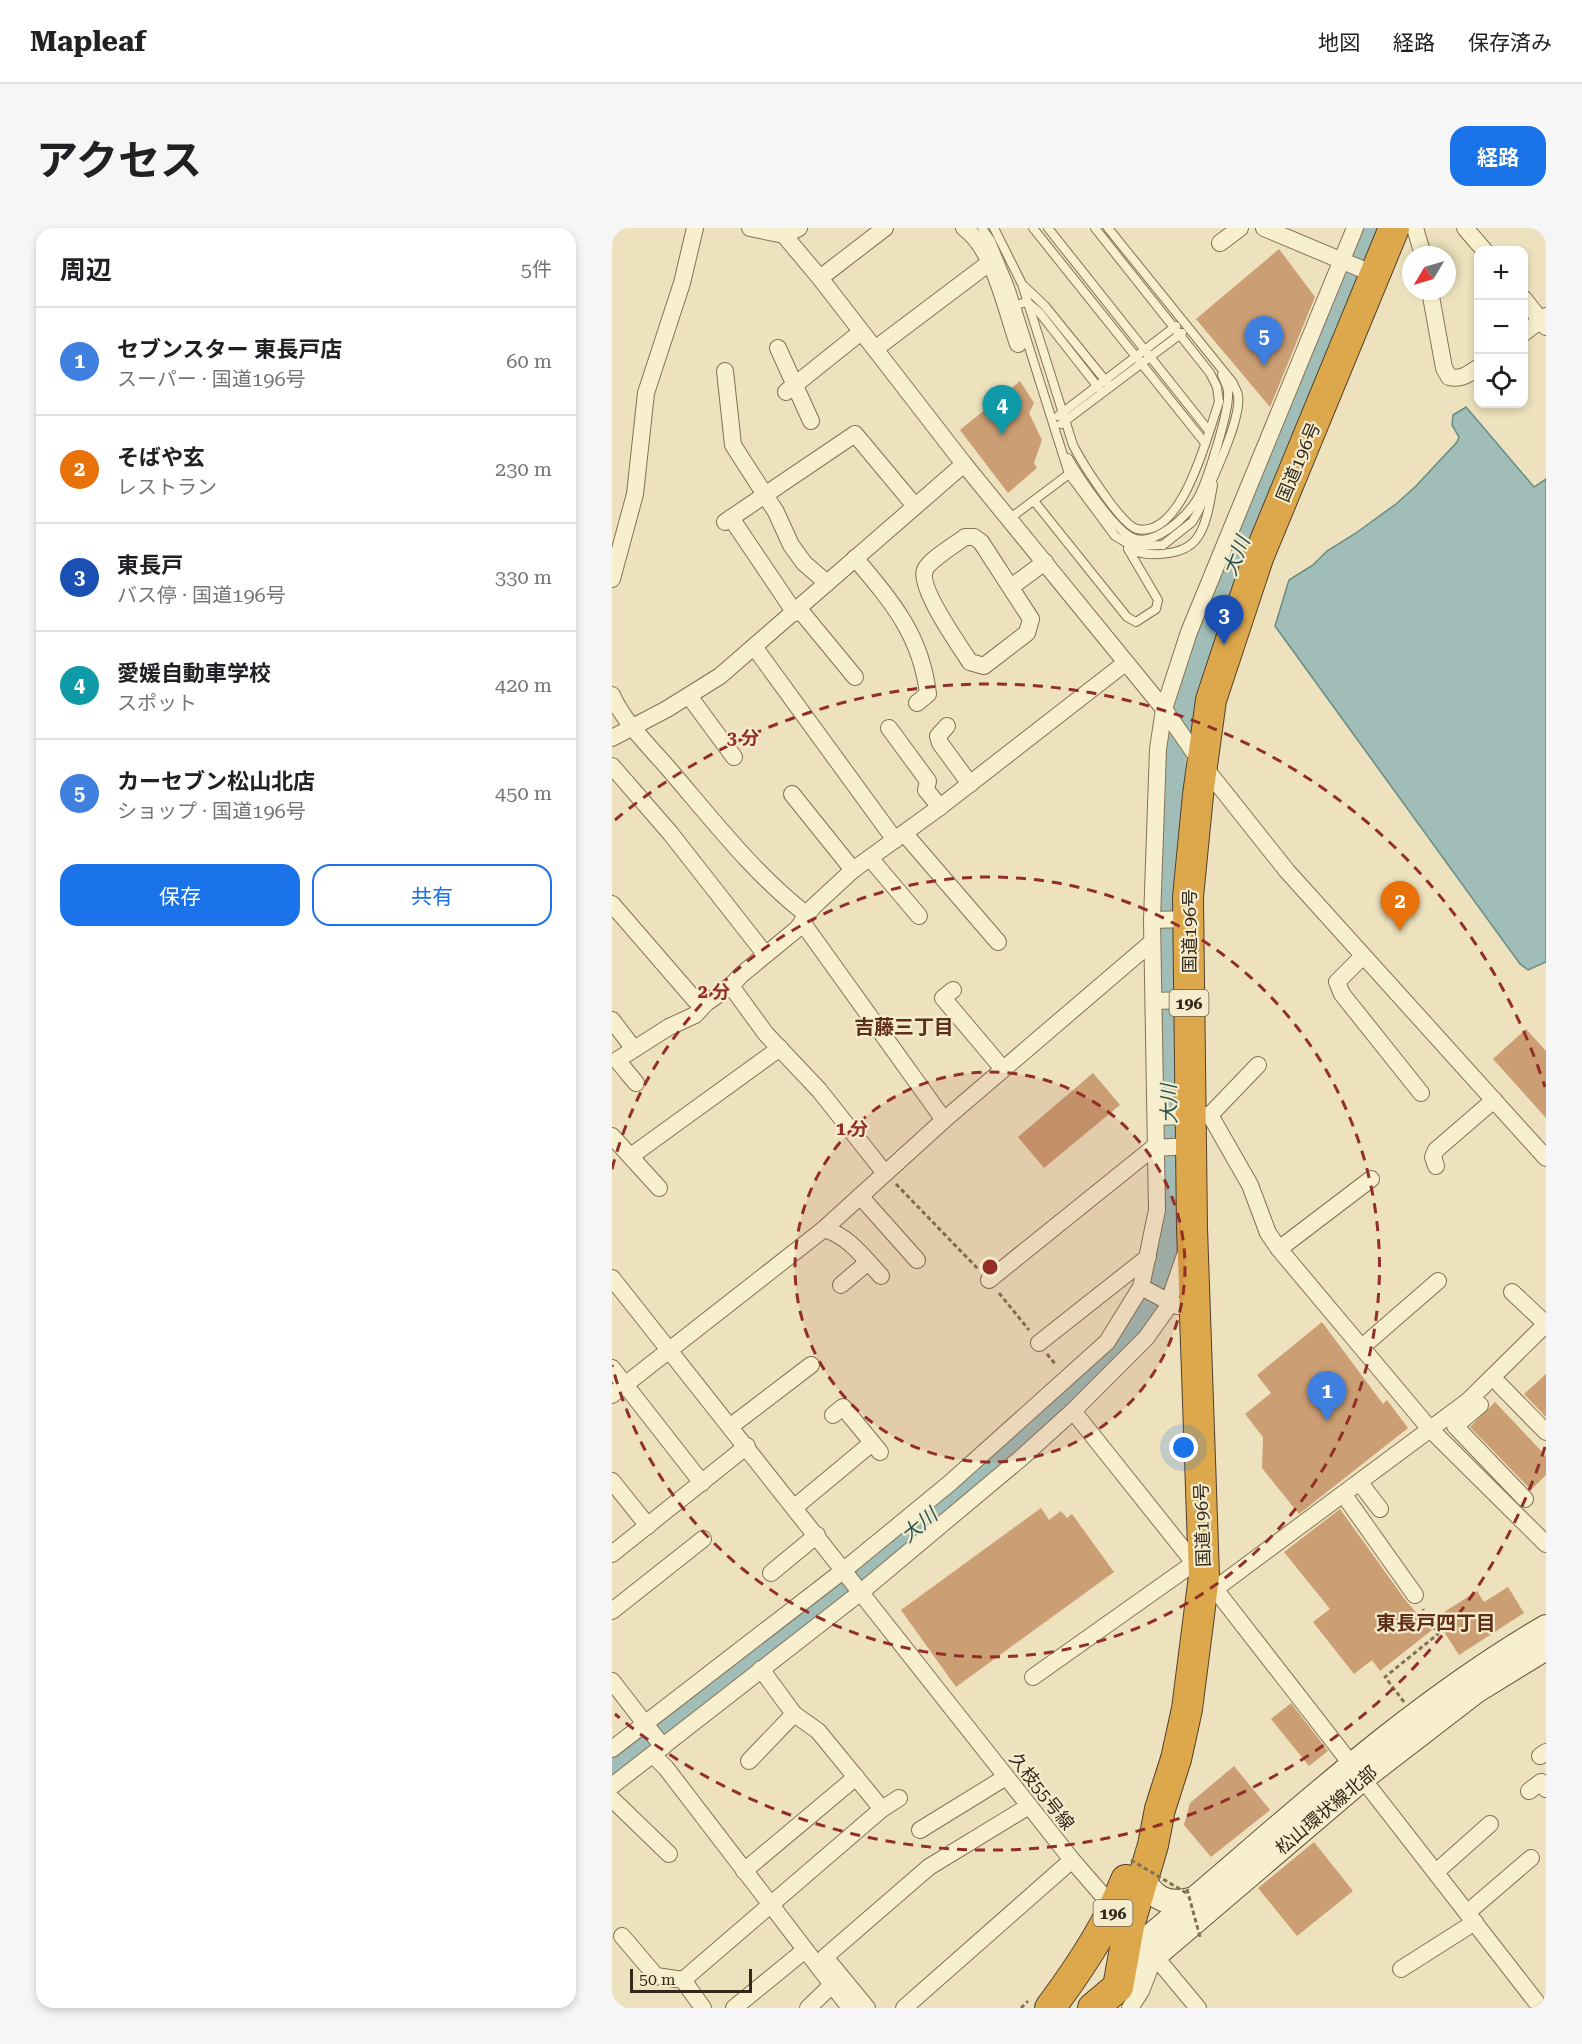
<!DOCTYPE html>
<html lang="ja">
<head>
<meta charset="utf-8">
<style>
  :root { --surface:#fff; --page:#f6f6f6; --text:#202124; --muted:#757577; --line:#e0e0e0; --accent:#1a73e8 }
  body { margin:0; font-family:"Roboto Serif","Noto Sans JP",serif; background:var(--page); color:var(--text) }
  .controls { position:absolute; right:18px; top:18px; display:grid; overflow:hidden; border-radius:12px; box-shadow:0 3px 9px #0003 }
  .controls button { width:54px; height:54px; display:grid; place-items:center; padding:0; border:0; border-bottom:2px solid var(--line); background:var(--surface); color:var(--text); font:30px sans-serif }
  .compass { position:absolute; left:790px; top:18px; width:54px; height:54px; border-radius:50%; background:var(--surface); box-shadow:0 3px 9px #0003; rotate:232deg }
  .scale { position:absolute; left:18px; bottom:15px; width:122px; box-sizing:border-box; padding-left:6px; border:3px solid #33281b; border-top:0; font-size:16px; line-height:21px; white-space:nowrap; color:#33281b; -webkit-text-stroke:4px #f4eccc; paint-order:stroke }
  .you { position:absolute; left:572px; top:1220px; width:21px; height:21px; margin:-15px; border:4px solid #fff; border-radius:50%; background:#1a73e8; box-shadow:0 0 0 9px #1a73e833 }
  .badge { display:grid; place-items:center; width:39px; height:39px; border-radius:50%; background:var(--accent); color:#fff; font-size:20px; font-weight:700 }
  .pin { position:absolute; translate:-50% -50px; filter:drop-shadow(0 2px 3px #0008) }
  .pin::after { content:''; position:absolute; top:32px; width:21px; height:18px; background:inherit; clip-path:polygon(0 0,100% 0,50% 100%) }
  .list { margin:0; padding:0; list-style:none }
  h2 { display:flex; justify-content:space-between; align-items:center; height:78px; margin:0; padding:0 24px; font-size:26px }
  h2 small { font-size:20px; font-weight:400; color:var(--muted) }
  .list li { display:grid; grid-template-columns:39px 1fr auto; gap:18px; align-items:center; box-sizing:border-box; height:108px; padding:0 24px; border-top:2px solid var(--line) }
  .list b { display:block; font-size:22px; white-space:nowrap }
  .list p { margin:0; font-size:20px; white-space:nowrap; color:var(--muted) }
  .list em { font-size:20px; font-style:normal; color:var(--muted) }
  .actions { display:flex; gap:12px; padding:18px 24px }
  .actions a { flex:1; padding:14px 0; border:2px solid var(--accent); border-radius:18px; text-align:center; font-size:21px; color:var(--accent) }
  .actions .main { background:var(--accent); color:#fff }
  .icon { flex:none; width:33px; height:33px; fill:none; stroke:currentColor; stroke-width:2; stroke-linecap:round; stroke-linejoin:round }
  .map { position:relative; flex:none; width:934px; height:1780px; overflow:hidden; border-radius:18px }
  header { display:flex; align-items:center; gap:36px; box-sizing:border-box; height:84px; padding:0 30px; background:var(--surface); border-bottom:2px solid var(--line) }
  header strong { font-size:28px }
  nav { display:flex; gap:33px; margin-inline-start:auto; font-size:21px }
  .intro { display:flex; align-items:center; justify-content:space-between; box-sizing:border-box; height:144px; padding:0 36px }
  h1 { margin:0; font-size:42px }
  .button { padding:15px 27px; border-radius:18px; background:var(--accent); color:#fff; font-size:21px; font-weight:700 }
  main { display:flex; gap:36px; padding:0 36px }
  aside { flex:1; background:var(--surface); border-radius:18px; box-shadow:0 3px 9px #0003 }
  .map>svg:first-child { display:block }
  .water { fill:#a0beb7; stroke:#688b85; stroke-width:1.5 }
  .lines { fill:none; stroke-linecap:round; stroke-linejoin:round }
  .river { stroke:#a0beb7; stroke-width:28 }
  .building { fill:#cb9e73 }
  .lane-casing { stroke:#847256; stroke-width:10 }
  .street-casing { stroke:#847256; stroke-width:18 }
  .secondary-casing { stroke:#65533a; stroke-width:26 }
  .highway-casing { stroke:#51402b; stroke-width:32 }
  .path { stroke:#847256; stroke-width:3; stroke-dasharray:4.5 3; stroke-linecap:butt }
  .lane { stroke:#f8efcf; stroke-width:8 }
  .street { stroke:#f8efcf; stroke-width:16 }
  .secondary { stroke:#f8efcf; stroke-width:24 }
  .highway { stroke:#dda84c; stroke-width:30 }
  .path-bridge { stroke:#847256; stroke-width:3; stroke-dasharray:4.5 3; stroke-linecap:butt }
  .ring { fill:none; stroke:#922e27; stroke-width:3; stroke-dasharray:10 8 }
  .labels { text-anchor:middle; dominant-baseline:central; stroke-width:4.5; stroke-linejoin:round; paint-order:stroke }
  .shield { fill:#f4eccc; stroke:#6d6350; stroke-width:1.5 }
  .shield-label { font-size:16px; font-weight:bold; fill:#33281b }
  .street-label { font-size:18px; fill:#33281b; stroke:#f4eccc }
  .water-label { font-size:20px; font-style:italic; fill:#2a5353; stroke:#f4eccc }
  .neighbourhood-label { font-size:20px; font-weight:bold; fill:#5f2e1b; stroke:#f4eccc }
  .centre { fill:#922e27; stroke:#f4eccc; stroke-width:3 }
  .ring-label { font-size:18px; text-anchor:middle; font-weight:bold; fill:#922e27; stroke:#f4eccc; stroke-width:4.5; stroke-linejoin:round; paint-order:stroke }
</style>
</head>
<body>
<header>
<strong>Mapleaf</strong>
<nav><a>地図</a><a>経路</a><a>保存済み</a></nav>
</header>
<div class="intro"><h1>アクセス</h1><a class="button">経路</a></div>
<main>
<aside>
<h2>周辺<small>5件</small></h2>
<ul class="list">
<li><span class="badge" style="background:#3f7fe0">1</span><div><b>セブンスター 東長戸店</b><p>スーパー · 国道196号</p></div><em>60 m</em></li>
<li><span class="badge" style="background:#e8710a">2</span><div><b>そばや玄</b><p>レストラン</p></div><em>230 m</em></li>
<li><span class="badge" style="background:#1a4fb4">3</span><div><b>東長戸</b><p>バス停 · 国道196号</p></div><em>330 m</em></li>
<li><span class="badge" style="background:#0f9aa8">4</span><div><b>愛媛自動車学校</b><p>スポット</p></div><em>420 m</em></li>
<li><span class="badge" style="background:#3f7fe0">5</span><div><b>カーセブン松山北店</b><p>ショップ · 国道196号</p></div><em>450 m</em></li>
</ul>
<div class="actions"><a class="main">保存</a><a>共有</a></div>
</aside>
<div class="map">
<svg width="934" height="1780" viewBox="0 0 934 1780">
  <rect width="100%" height="100%" fill="#ede2bd"/>
  <polygon class="water" points="854,179 922,259 934,251 934,734 916,742 908,736 663,398 677,352 701,337 715,323 744,305 784,276 804,258 845,214 847,209 840,197 841,187"/>
  <g class="lines">
    <polyline class="river" points="0,1539 296,1307 410,1210 502,1122 531,1080 554,1019 558,906 553,672 560,528 590,411 759,0"/>
  </g>
  <g class="building">
    <polygon points="667,21 703,69 658,179 584,91"/>
    <polygon points="408,153 422,175 417,185 430,212 422,235 425,240 396,265 348,202"/>
    <polygon points="914,801 934,823 934,890 881,831"/>
    <polygon points="481,845 508,877 432,940 406,909"/>
    <polygon points="710,1094 771,1176 775,1172 796,1200 687,1286 650,1240 651,1209 633,1186 659,1165 645,1147"/>
    <polygon points="934,1146 934,1189 912,1166"/>
    <polygon points="883,1174 934,1228 934,1247 919,1262 858,1199"/>
    <polygon points="429,1280 437,1292 449,1283 455,1290 460,1286 502,1344 344,1459 289,1382"/>
    <polygon points="728,1281 794,1373 820,1402 768,1443 760,1432 742,1446 701,1394 718,1381 672,1324"/>
    <polygon points="896,1359 912,1385 847,1427 823,1390 865,1363 872,1374"/>
    <polygon points="679,1475 716,1523 697,1538 659,1491"/>
    <polygon points="622,1538 658,1582 599,1629 572,1597 578,1575"/>
    <polygon points="702,1614 741,1663 685,1708 646,1660"/>
  </g>
  <g class="lines">
    <defs>
      <g id="lane">
        <path d="M370,0l9,13 19,46 59,187 46,62 17,10 31,-1 29,-23 6,-10c10,-24 44,-92 40,-116 0,-4 -4,-9 -5,-13l-125,-155"/>
        <path d="M382,0l28,56 51,161c8,16 48,80 64,84 46,10 71,-97 82,-127l-2,-15 -7,-14 -115,-145"/>
        <polyline points="421,0 593,215"/>
        <polyline points="436,0 597,203"/>
        <polyline points="412,58 433,78 497,157"/>
        <polyline points="404,77 415,74 427,84 489,163"/>
        <polyline points="446,188 564,98"/>
        <polyline points="449,196 570,105"/>
        <path d="M456,230c11,19 45,70 63,79 22,12 57,-21 67,-39 9,-16 32,-88 30,-106 0,-5 -4,-12 -6,-17"/>
        <polyline points="422,273 515,389 524,394 544,381 546,372 516,321"/>
        <polyline points="397,291 457,246"/>
        <path d="M516,321c18,8 56,8 69,-11 10,-13 13,-37 16,-53"/>
      </g>
      <g id="street">
        <polyline points="138,0 172,7 187,0"/>
        <polyline points="166,0 208,50 352,236 552,481 590,536 675,643 934,930"/>
        <path d="M352,0c30,21 42,82 54,116"/>
        <polyline points="652,0 764,47"/>
        <polyline points="803,0 811,27"/>
        <polyline points="853,0 872,22"/>
        <polyline points="608,15 628,0"/>
        <polyline points="208,50 273,0"/>
        <path d="M818,63l14,77 5,9c13,3 19,-3 30,-10"/>
        <polyline points="912,71 934,99"/>
        <polyline points="912,105 934,88"/>
        <polyline points="166,120 199,193"/>
        <polyline points="263,121 377,35"/>
        <polyline points="113,143 121,217 164,284 179,317 192,335 215,355"/>
        <polyline points="174,164 249,104"/>
        <polyline points="119,290 183,385"/>
        <polyline points="113,294 243,206 303,278"/>
        <path d="M353,309h9l7,5 50,77 -4,14 -43,33 -14,-4c-10,-15 -52,-75 -45,-92 4,-10 31,-26 40,-33z"/>
        <path d="M243,330c37,44 66,77 73,136l-11,9"/>
        <polyline points="0,351 23,266 34,165 70,55 83,0"/>
        <polyline points="399,359 433,334"/>
        <polyline points="187,381 243,449"/>
        <polyline points="143,420 283,612"/>
        <path d="M0,467c11,26 37,51 56,73 44,51 86,106 139,147"/>
        <polyline points="77,468 122,529"/>
        <polyline points="335,498 326,508 328,515 358,556"/>
        <polyline points="277,500 316,553 314,562 328,579"/>
        <polyline points="0,510 55,481 108,448 352,236"/>
        <polyline points="0,538 59,606 153,726"/>
        <polyline points="180,566 241,642"/>
        <polyline points="292,605 386,714"/>
        <polyline points="258,630 307,688"/>
        <polyline points="0,676 83,772 94,775"/>
        <polyline points="540,692 576,691"/>
        <polyline points="190,694 332,892"/>
        <polyline points="751,728 725,754 730,766 809,865"/>
        <polyline points="119,758 154,806 207,862 272,944"/>
        <polyline points="341,762 331,770 391,841"/>
        <polyline points="542,773 577,772"/>
        <polyline points="0,792 22,821"/>
        <polyline points="24,855 5,832 57,799 83,787 94,775 119,758 129,747 185,701 201,679 241,642 328,579 512,436"/>
        <polyline points="598,887 646,837"/>
        <polyline points="545,889 598,887 638,957 656,1005 667,1021 818,1201 934,1316"/>
        <polyline points="0,908 47,960"/>
        <polyline points="19,928 168,820"/>
        <polyline points="824,938 821,929 824,922 882,872"/>
        <polyline points="248,968 305,1032"/>
        <path d="M212,1001c25,7 40,29 57,47"/>
        <polyline points="667,1021 759,951"/>
        <polyline points="0,1050 460,1632 506,1685"/>
        <polyline points="377,1052 541,920 579,918"/>
        <polyline points="229,1057 256,1034"/>
        <polyline points="529,1059 565,1078"/>
        <polyline points="900,1064 934,1096"/>
        <polyline points="427,1115 536,1029"/>
        <polyline points="750,1119 826,1053"/>
        <polyline points="0,1140 90,1255"/>
        <polyline points="888,1157 934,1204"/>
        <polyline points="0,1167 212,1001 332,892 540,714"/>
        <polyline points="868,1177 843,1198 913,1271"/>
        <polyline points="461,1183 603,1361 929,1780"/>
        <polyline points="221,1187 231,1179 268,1224"/>
        <polyline points="119,1198 199,1137"/>
        <polyline points="0,1253 36,1298"/>
        <polyline points="748,1255 768,1281"/>
        <polyline points="732,1267 803,1367"/>
        <polyline points="183,1279 260,1215"/>
        <polyline points="0,1326 135,1218"/>
        <polyline points="159,1345 205,1307"/>
        <polyline points="603,1361 856,1173 934,1096"/>
        <polyline points="0,1383 91,1311"/>
        <polyline points="149,1441 182,1486 206,1503 270,1581"/>
        <polyline points="421,1449 582,1335"/>
        <polyline points="0,1453 51,1519"/>
        <polyline points="0,1521 232,1342 338,1255 495,1114 529,1059 545,982 540,692 546,521 552,481 577,404 743,0"/>
        <polyline points="41,1527 54,1540 238,1780"/>
        <polyline points="928,1528 934,1524"/>
        <polyline points="137,1533 182,1486"/>
        <polyline points="0,1558 249,1364 408,1231 461,1183 534,1110 554,1082 573,1027"/>
        <polyline points="917,1563 929,1554 934,1561"/>
        <polyline points="0,1571 57,1626"/>
        <polyline points="308,1602 394,1549"/>
        <polyline points="132,1643 244,1549"/>
        <polyline points="824,1644 878,1596"/>
        <polyline points="856,1684 919,1630"/>
        <polyline points="10,1708 44,1748 71,1752 91,1780"/>
        <polyline points="536,1720 586,1780"/>
        <polyline points="789,1741 863,1694"/>
        <polyline points="71,1752 270,1581 287,1570"/>
        <polyline points="122,1780 193,1722"/>
        <polyline points="196,1780 220,1757"/>
        <polyline points="255,1780 213,1729 317,1639 417,1578"/>
        <polyline points="292,1780 460,1632"/>
        <polyline points="518,1780 529,1763 541,1732"/>
      </g>
      <g id="secondary">
        <path d="M530,1649c12,23 27,29 52,22"/>
        <path d="M512,1730c139,-113 266,-240 422,-331"/>
        <polyline points="506,1759 751,1550 864,1463 934,1420"/>
      </g>
      <g id="highway">
        <path d="M438,1780c30,-40 58,-82 76,-128"/>
        <polyline points="481,1780 506,1759 517,1698 541,1617 548,1581 564,1531 575,1481 592,1348 580,1000 576,669 586,567 599,472 646,330 782,0"/>
      </g>
    </defs>
    <use href="#lane" class="lane-casing"/>
    <use href="#street" class="street-casing"/>
    <use href="#secondary" class="secondary-casing"/>
    <use href="#highway" class="highway-casing"/>
    <g class="path">
      <polyline points="284,956 367,1042"/>
      <polyline points="387,1065 417,1102"/>
      <polyline points="435,1126 444,1137"/>
      <polyline points="792,1474 773,1449 826,1406 811,1381"/>
      <polyline points="409,1780 416,1773"/>
    </g>
    <use href="#lane" class="lane"/>
    <use href="#street" class="street"/>
    <use href="#secondary" class="secondary"/>
    <use href="#highway" class="highway"/>
    <g class="path-bridge">
      <polyline points="519,1632 576,1666"/>
      <polyline points="575,1661 588,1709"/>
    </g>
  </g>
  <circle cx="378" cy="1039" r="195" fill="#922e27" fill-opacity=".12"/>
  <g class="ring">
    <circle cx="378" cy="1039" r="195"/>
    <path d="M0 941A390 390 0 1 1 0 1137"/>
    <path d="M933 1219A584 584 0 0 1 3 1486M3 592A584 584 0 0 1 933 859"/>
  </g>
  <g class="labels">
    <g class="shield">
      <rect x="557.5" y="762" width="39" height="26" rx="4.5"/>
      <rect x="481.5" y="1672" width="39" height="26" rx="4.5"/>
    </g>
    <g class="shield-label">
      <text x="577" y="775">196</text>
      <text x="501" y="1685">196</text>
    </g>
    <g class="street-label">
      <text transform="translate(686 234) rotate(-67)">国道196号</text>
      <text transform="translate(577 703) rotate(-90)">国道196号</text>
      <text transform="translate(590 1297) rotate(-92)">国道196号</text>
      <text transform="translate(430 1563) rotate(52)">久枝55号線</text>
      <text transform="translate(714 1582) rotate(-40)">松山環状線北部</text>
    </g>
    <g class="water-label">
      <text transform="translate(624 328) rotate(-68)">大川</text>
      <text transform="translate(557 876) rotate(-91)">大川</text>
      <text transform="translate(307 1297) rotate(-40)">大川</text>
    </g>
    <g class="neighbourhood-label">
      <text x="292" y="799">吉藤三丁目</text>
      <text x="824" y="1395">東長戸四丁目</text>
    </g>
  </g>
  <circle cx="378" cy="1039" r="9" class="centre"/>
  <g class="ring-label">
    <text x="131" y="516">3 分</text>
    <text x="102" y="770">2 分</text>
    <text x="240" y="907">1 分</text>
  </g>
</svg>
<div class="controls">
<button>+</button>
<button>−</button>
<button><svg class="icon" aria-label="locate" viewBox="0 0 24 24"><circle cx="12" cy="12" r="6"/><path d="M12 2v4M12 18v4M2 12h4M18 12h4"/></svg></button>
</div>
<svg class="compass" viewBox="-18 -18 36 36"><path d="M0-13l5 13h-10z" fill="#e53935"/><path d="M0 13l5-13h-10z" fill="#757577"/></svg>
<div class="scale">50 m</div>
<div class="you"></div>
<div class="pin badge" style="left:715px;top:1193px;background:#3f7fe0">1</div>
<div class="pin badge" style="left:788px;top:703px;background:#e8710a">2</div>
<div class="pin badge" style="left:612px;top:417px;background:#1a4fb4">3</div>
<div class="pin badge" style="left:390px;top:207px;background:#0f9aa8">4</div>
<div class="pin badge" style="left:652px;top:138px;background:#3f7fe0">5</div>
</div>
</main>
</body>
</html>
